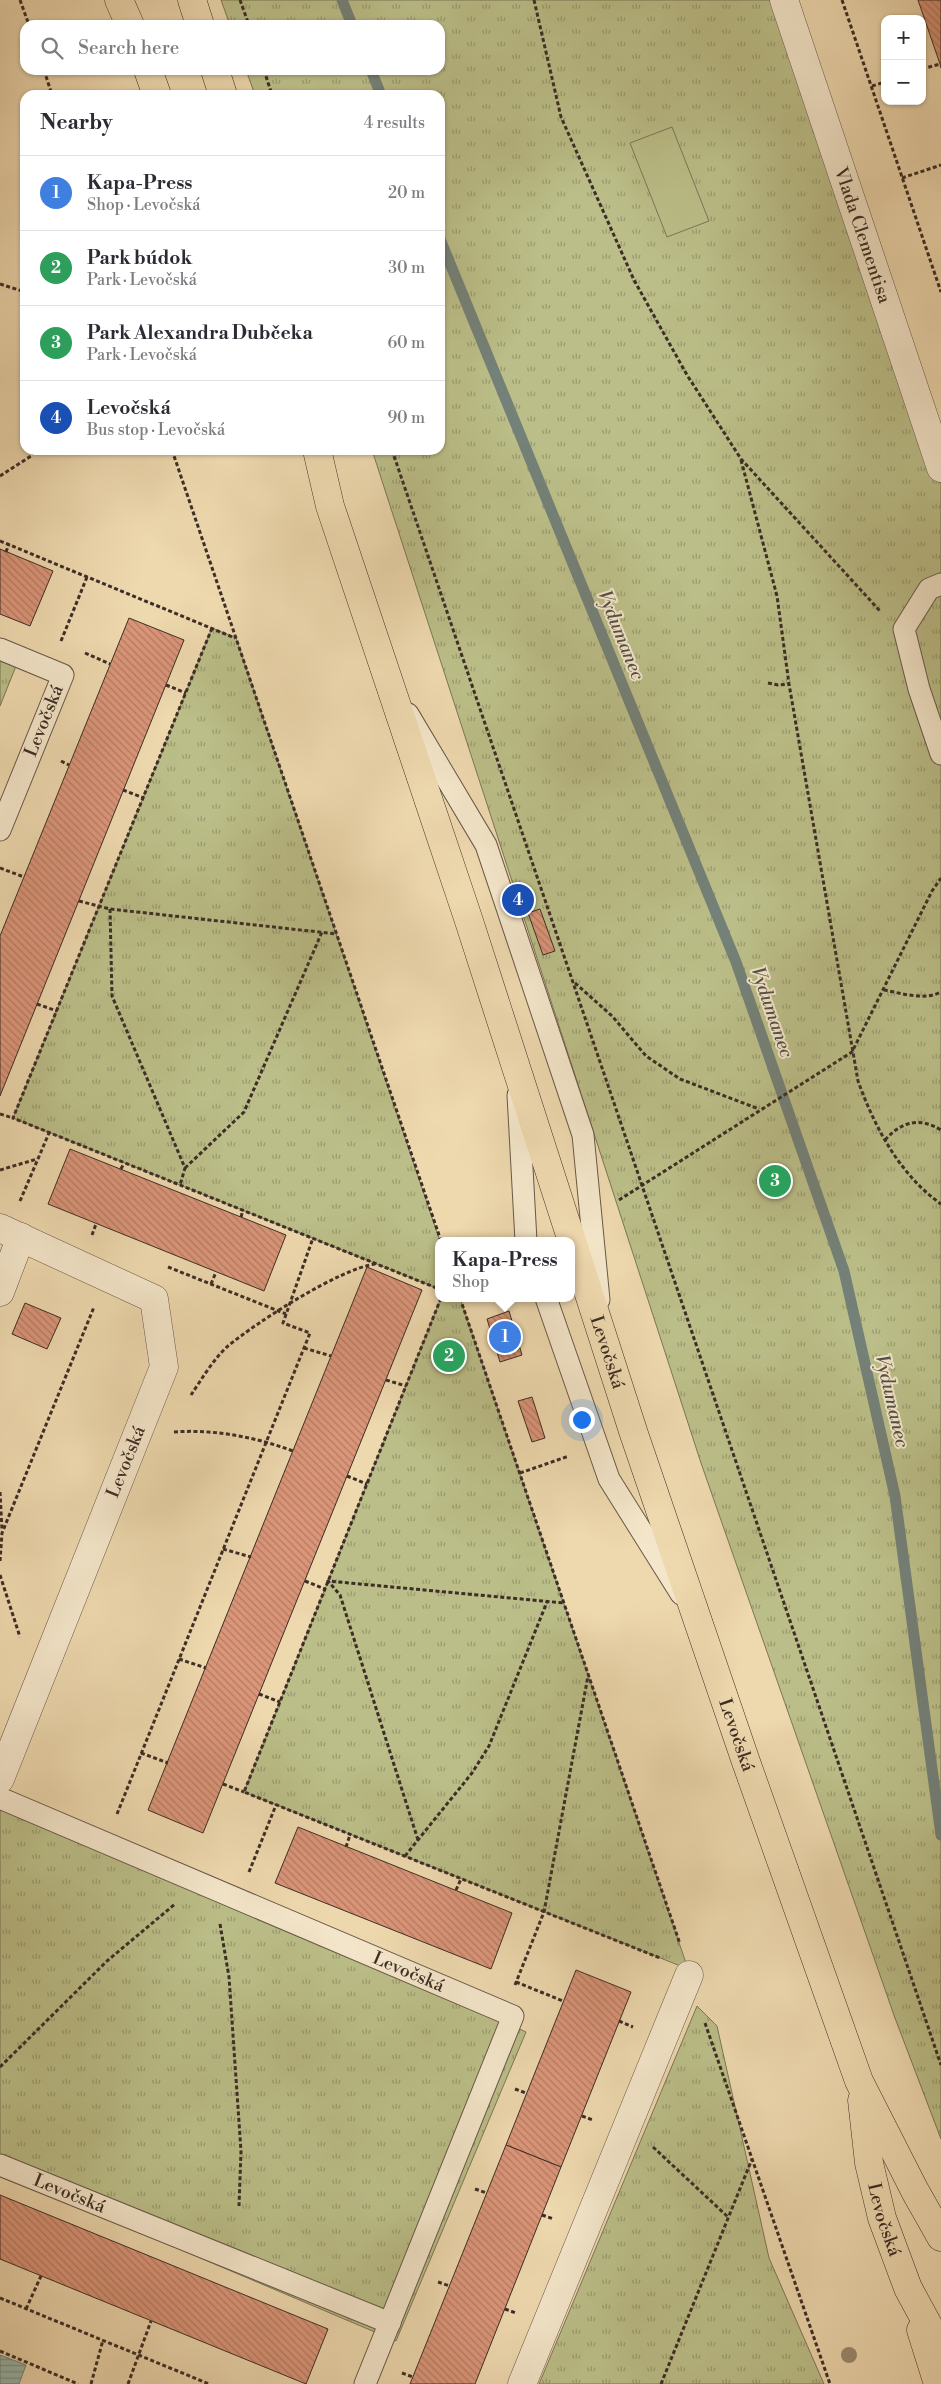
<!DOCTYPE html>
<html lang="en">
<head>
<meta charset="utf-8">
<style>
  :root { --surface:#fff; --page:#f7f7f7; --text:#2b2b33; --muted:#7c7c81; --line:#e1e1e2; --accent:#ea580c }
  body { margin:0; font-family:"Libre Bodoni",serif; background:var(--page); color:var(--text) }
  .controls { position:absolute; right:15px; top:15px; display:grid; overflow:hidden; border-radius:10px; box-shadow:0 1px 4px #0004 }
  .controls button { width:45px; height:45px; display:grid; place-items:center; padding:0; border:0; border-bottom:1px solid var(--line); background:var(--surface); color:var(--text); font:25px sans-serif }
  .you { position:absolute; left:581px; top:1419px; width:18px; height:18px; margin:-12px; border:4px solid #fff; border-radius:50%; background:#1a73e8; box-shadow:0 0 0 8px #1a73e833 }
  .badge { display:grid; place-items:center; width:32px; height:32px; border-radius:50%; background:var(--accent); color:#fff; font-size:16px; font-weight:700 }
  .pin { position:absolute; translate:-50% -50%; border:2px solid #fff; box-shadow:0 1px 5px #0006 }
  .popup { position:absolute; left:435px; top:1237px; width:140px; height:65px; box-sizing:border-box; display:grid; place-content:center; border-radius:10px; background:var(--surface); filter:drop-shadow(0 1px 4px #0005); font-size:16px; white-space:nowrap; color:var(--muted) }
  .popup b { font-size:19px; color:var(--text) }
  .popup::after { content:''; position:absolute; left:50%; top:100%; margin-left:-10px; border:10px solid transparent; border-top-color:var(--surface) }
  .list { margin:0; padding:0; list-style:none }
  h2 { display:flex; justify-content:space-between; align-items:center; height:65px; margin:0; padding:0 20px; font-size:21px }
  h2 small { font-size:16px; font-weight:400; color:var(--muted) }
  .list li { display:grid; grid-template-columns:32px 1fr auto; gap:15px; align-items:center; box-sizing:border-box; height:75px; padding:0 20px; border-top:1px solid var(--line) }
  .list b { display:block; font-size:19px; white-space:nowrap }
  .list p { margin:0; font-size:16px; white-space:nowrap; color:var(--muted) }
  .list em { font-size:16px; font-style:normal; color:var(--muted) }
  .icon { flex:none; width:28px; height:28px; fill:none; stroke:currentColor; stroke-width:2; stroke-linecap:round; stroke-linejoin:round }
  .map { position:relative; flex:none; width:941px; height:2384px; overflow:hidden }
  .search { position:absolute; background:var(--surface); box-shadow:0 1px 4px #0004; left:20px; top:20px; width:425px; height:55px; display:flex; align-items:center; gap:12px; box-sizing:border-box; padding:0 18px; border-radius:15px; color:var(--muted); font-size:19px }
  .panel { position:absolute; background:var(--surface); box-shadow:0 1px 4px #0004; left:20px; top:90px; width:425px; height:365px; border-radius:15px }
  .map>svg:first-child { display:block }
  .grass { fill:url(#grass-tufts); stroke:#7c7657 }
  .pitch { fill:#bbbe88; stroke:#7c7657 }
  .water { fill:url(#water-rules); stroke:#748178 }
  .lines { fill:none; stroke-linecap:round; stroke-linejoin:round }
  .stream { stroke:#748178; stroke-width:11 }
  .building { fill:url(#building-back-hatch); stroke:#3c2d26 }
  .service-casing { stroke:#685848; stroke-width:23 }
  .minor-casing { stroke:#685848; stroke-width:29 }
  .tertiary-casing { stroke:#685848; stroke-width:29 }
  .primary-casing { stroke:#3c2d26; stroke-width:29 }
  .path { stroke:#3c2d26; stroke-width:3; stroke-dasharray:4 2.5; stroke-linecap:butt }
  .service { stroke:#f4e6ca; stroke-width:21 }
  .minor { stroke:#f4e6ca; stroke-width:28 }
  .tertiary { stroke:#f4e6ca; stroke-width:28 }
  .primary { stroke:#eed8ae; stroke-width:28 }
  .tree { fill:#9a8a6e }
  .labels { text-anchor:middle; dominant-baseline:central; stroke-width:4; stroke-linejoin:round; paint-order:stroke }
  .street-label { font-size:18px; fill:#3c2d26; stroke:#f4e6ca }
  .water-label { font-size:19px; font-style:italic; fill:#535048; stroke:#f4e6ca }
</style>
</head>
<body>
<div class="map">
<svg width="941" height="2384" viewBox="0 0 941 2384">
  <defs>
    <pattern id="grass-tufts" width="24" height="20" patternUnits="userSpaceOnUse" patternTransform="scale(1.25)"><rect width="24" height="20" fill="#bbbe88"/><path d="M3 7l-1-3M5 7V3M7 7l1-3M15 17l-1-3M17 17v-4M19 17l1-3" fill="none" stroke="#999b6f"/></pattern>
    <pattern id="water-rules" width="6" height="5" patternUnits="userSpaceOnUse" patternTransform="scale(1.25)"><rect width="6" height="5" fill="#99b9ae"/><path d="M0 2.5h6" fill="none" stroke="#7e978d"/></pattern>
    <pattern id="building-back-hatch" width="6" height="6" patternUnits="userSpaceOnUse" patternTransform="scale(1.25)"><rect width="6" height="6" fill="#db9579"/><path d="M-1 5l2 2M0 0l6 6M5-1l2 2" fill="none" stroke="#b37a63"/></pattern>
  </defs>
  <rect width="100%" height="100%" fill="#eed8ae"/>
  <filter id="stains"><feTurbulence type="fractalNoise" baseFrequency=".004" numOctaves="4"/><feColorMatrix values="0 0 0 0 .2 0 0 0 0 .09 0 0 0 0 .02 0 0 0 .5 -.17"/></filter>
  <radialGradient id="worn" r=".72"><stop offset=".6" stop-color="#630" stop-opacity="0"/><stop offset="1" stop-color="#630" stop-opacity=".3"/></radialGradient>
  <g class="grass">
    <polygon points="221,0 780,0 941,468 941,2139 895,2018 701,1463 372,450 440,450 440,95 255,95 246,70 440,70 440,25 230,25"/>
    <polygon points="212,628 236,638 440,1241 439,1241 439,1289 13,1118"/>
    <polygon points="0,659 16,666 0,706"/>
    <polygon points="441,1298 460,1298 688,1969 244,1792"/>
    <polygon points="9,1790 526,2032 396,2341 0,2173 0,1812"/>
    <polygon points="697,2006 717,2026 769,2258 824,2384 539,2384"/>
  </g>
  <polygon class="pitch" points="672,127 709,221 667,237 630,143"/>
  <polygon class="water" points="0,2355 26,2365 19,2384 0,2384"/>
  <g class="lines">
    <g class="stream">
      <polyline points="342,0 352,25"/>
      <polyline points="371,70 381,95"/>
      <polyline points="440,239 736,962 844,1271 895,1496 941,1835"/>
    </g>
  </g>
  <g class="building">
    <polygon points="918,0 941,0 941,68 940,64"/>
    <polygon points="0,549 53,571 30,626 0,614"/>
    <polygon points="129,618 184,640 0,1096 0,936"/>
    <polygon points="540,909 555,951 543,955 528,913"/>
    <polygon points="70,1149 286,1235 264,1291 48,1204"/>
    <polygon points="367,1267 422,1290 203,1833 148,1810"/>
    <polygon points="25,1303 61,1318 47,1349 12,1334"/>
    <polygon points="509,1311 522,1355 500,1362 487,1319"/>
    <polygon points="532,1397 545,1438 532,1442 518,1401"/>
    <polygon points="298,1827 512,1913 491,1969 275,1883"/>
    <polygon points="576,1970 631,1992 561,2167 506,2145"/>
    <polygon points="506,2145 561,2167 475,2384 410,2384"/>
    <polygon points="0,2195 328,2329 306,2384 0,2259"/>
  </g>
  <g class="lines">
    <defs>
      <g id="service">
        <polyline points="941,584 929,589 904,629 919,689 941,754"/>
        <polyline points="0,649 63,675 0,830"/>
        <polyline points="408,714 486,845 583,1135 599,1300"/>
        <polyline points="518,1095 526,1241"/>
        <polyline points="546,1298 609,1479 681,1594"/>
        <path id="s1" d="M0,1798l513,218 -148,368"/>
        <path id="s2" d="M0,2165l390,158"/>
      </g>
      <g id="minor">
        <polyline points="0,1228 154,1299 164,1367 0,1779"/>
        <polyline points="0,1292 21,1237"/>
        <polyline points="522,2384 689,1975"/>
      </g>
      <g id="tertiary">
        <path id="s3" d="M784,0l157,468"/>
      </g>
      <g id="primary">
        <polyline points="119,0 130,25"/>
        <polyline points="192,0 200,25"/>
        <polyline points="148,70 157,95"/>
        <polyline points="215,70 223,95"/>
        <path id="s4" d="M317,450l13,56 139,415 165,513 111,325 114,322 56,110 26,46"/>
        <path id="s5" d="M862,2100l7,63 13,55 26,70 33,61"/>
        <polyline points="921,2330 938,2384"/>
      </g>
    </defs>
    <use href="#service" class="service-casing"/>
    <use href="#minor" class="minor-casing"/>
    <use href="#tertiary" class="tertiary-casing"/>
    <use href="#primary" class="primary-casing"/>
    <g class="path">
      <polyline points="20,0 29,25"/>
      <polyline points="240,0 249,25"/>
      <polyline points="534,0 561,117 634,280 687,375 741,459 880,611"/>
      <polyline points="842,0 941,292"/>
      <polyline points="922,69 940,64"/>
      <polyline points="44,70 52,95"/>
      <polyline points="264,70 272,95"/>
      <polyline points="872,86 885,82"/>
      <polyline points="902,178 941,165"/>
      <polyline points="0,284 25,292"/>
      <polyline points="172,450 441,1241"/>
      <polyline points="392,450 941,2065"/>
      <path d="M741,460l36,136 12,88 69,397c17,47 42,94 83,123"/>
      <polyline points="0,476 31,456 34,450"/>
      <polyline points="0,541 235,638"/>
      <polyline points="6,552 9,544"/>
      <polyline points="212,628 13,1118 439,1289"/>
      <polyline points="61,641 87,577"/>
      <polyline points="85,653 110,664"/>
      <polyline points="768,683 778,685 789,684"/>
      <polyline points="166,685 186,693"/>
      <polyline points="61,761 69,765"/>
      <polyline points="123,790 144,798"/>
      <polyline points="0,868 24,877"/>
      <polyline points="79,901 110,909 337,934"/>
      <polyline points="110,909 112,996 185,1168 180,1185"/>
      <polyline points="575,983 612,1016 646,1056 680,1079 759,1109"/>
      <path d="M884,990c17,3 40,11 57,2"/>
      <polyline points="37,1004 57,1011"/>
      <polyline points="0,1114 13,1118"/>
      <path d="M885,1140c17,-19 35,-23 56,-10"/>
      <polyline points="185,1168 244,1112 322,932"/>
      <polyline points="121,1169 124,1163"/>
      <polyline points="0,1170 37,1159"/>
      <polyline points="619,1200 852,1052 932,891 941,878"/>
      <polyline points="20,1201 49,1133"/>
      <polyline points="241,1217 243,1210"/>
      <polyline points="92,1235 96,1224"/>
      <polyline points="168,1267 286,1314"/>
      <polyline points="211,1284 216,1272"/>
      <polyline points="441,1298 244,1792 660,1958"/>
      <polyline points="460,1298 680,1944"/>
      <polyline points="304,1348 331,1356"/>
      <polyline points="386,1380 406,1386"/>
      <path d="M191,1395c10,-15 24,-38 37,-49 29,-24 111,-77 147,-82"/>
      <path d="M174,1432c40,-3 81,5 119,19"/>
      <polyline points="520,1473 569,1456"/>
      <polyline points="347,1476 367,1484"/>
      <polyline points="0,1492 2,1530"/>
      <polyline points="223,1549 251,1557"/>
      <polyline points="0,1561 2,1533 94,1307"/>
      <polyline points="0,1575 20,1637"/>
      <polyline points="305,1581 325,1589"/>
      <polyline points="179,1659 206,1668"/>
      <polyline points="259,1694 280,1702"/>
      <polyline points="141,1753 168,1763"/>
      <polyline points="223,1784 244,1792"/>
      <polyline points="117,1814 310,1333 283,1323 313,1238"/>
      <polyline points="418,1840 340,1595 328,1581 564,1603"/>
      <polyline points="346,1847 350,1835"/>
      <polyline points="405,1856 472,1773 489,1746 547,1602"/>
      <polyline points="249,1872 276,1805"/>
      <polyline points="456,1890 461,1879"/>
      <polyline points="220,1924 229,1977 241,2151 239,2206"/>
      <polyline points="516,1982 563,2001"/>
      <polyline points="515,1985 544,1912 588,1676"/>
      <polyline points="619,2021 633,2027"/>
      <polyline points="705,2023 830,2384"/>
      <polyline points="0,2067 107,1961 175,1904"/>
      <polyline points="515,2089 526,2093"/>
      <polyline points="582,2116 593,2120"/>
      <polyline points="653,2147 728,2217"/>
      <polyline points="475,2189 487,2193"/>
      <polyline points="542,2215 554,2219"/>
      <polyline points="438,2282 450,2286"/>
      <polyline points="0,2298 209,2384"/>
      <polyline points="26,2309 41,2276"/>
      <polyline points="505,2309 516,2313"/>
      <polyline points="0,2351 78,2384"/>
      <polyline points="402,2373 413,2377"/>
      <polyline points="91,2384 103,2340"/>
      <polyline points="128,2384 151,2321"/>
      <polyline points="661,2384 752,2159"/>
    </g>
    <use href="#service" class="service"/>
    <use href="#minor" class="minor"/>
    <use href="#tertiary" class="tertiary"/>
    <use href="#primary" class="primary"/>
  </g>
  <circle class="tree" cx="849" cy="2355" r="8"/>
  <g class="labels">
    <g class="street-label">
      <text stroke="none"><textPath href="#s3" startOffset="248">Vlada Clementisa</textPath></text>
      <text transform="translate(44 721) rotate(-68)">Levočská</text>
      <text stroke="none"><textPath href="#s4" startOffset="948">Levočská</textPath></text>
      <text transform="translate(126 1462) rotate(-68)">Levočská</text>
      <text stroke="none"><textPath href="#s4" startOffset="1352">Levočská</textPath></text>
      <text stroke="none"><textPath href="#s1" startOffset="444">Levočská</textPath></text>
      <text stroke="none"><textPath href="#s2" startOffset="75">Levočská</textPath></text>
      <text stroke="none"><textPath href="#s5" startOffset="122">Levočská</textPath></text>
    </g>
    <g class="water-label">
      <text transform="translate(621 635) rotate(68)">Vydumanec</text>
      <text transform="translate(772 1012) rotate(71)">Vydumanec</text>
      <text transform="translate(892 1401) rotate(77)">Vydumanec</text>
    </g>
  </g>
  <rect width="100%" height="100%" filter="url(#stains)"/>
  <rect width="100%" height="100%" fill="url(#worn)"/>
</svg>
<div class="controls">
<button>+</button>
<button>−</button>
</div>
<div class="you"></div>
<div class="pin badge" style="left:505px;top:1337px;background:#3f7fe0">1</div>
<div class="popup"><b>Kapa-Press</b>Shop</div>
<div class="pin badge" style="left:449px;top:1356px;background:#2e9e5b">2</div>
<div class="pin badge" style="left:775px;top:1181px;background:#2e9e5b">3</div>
<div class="pin badge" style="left:518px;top:900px;background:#1a4fb4">4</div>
<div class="search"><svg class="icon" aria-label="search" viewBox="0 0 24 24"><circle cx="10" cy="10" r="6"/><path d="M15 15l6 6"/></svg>Search here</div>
<section class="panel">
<h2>Nearby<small>4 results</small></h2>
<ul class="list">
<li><span class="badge" style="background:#3f7fe0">1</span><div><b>Kapa-Press</b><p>Shop · Levočská</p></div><em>20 m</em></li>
<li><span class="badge" style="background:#2e9e5b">2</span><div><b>Park búdok</b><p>Park · Levočská</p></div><em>30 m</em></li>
<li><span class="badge" style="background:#2e9e5b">3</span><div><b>Park Alexandra Dubčeka</b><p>Park · Levočská</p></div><em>60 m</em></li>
<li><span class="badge" style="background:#1a4fb4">4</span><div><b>Levočská</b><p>Bus stop · Levočská</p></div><em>90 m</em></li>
</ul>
</section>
</div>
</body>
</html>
